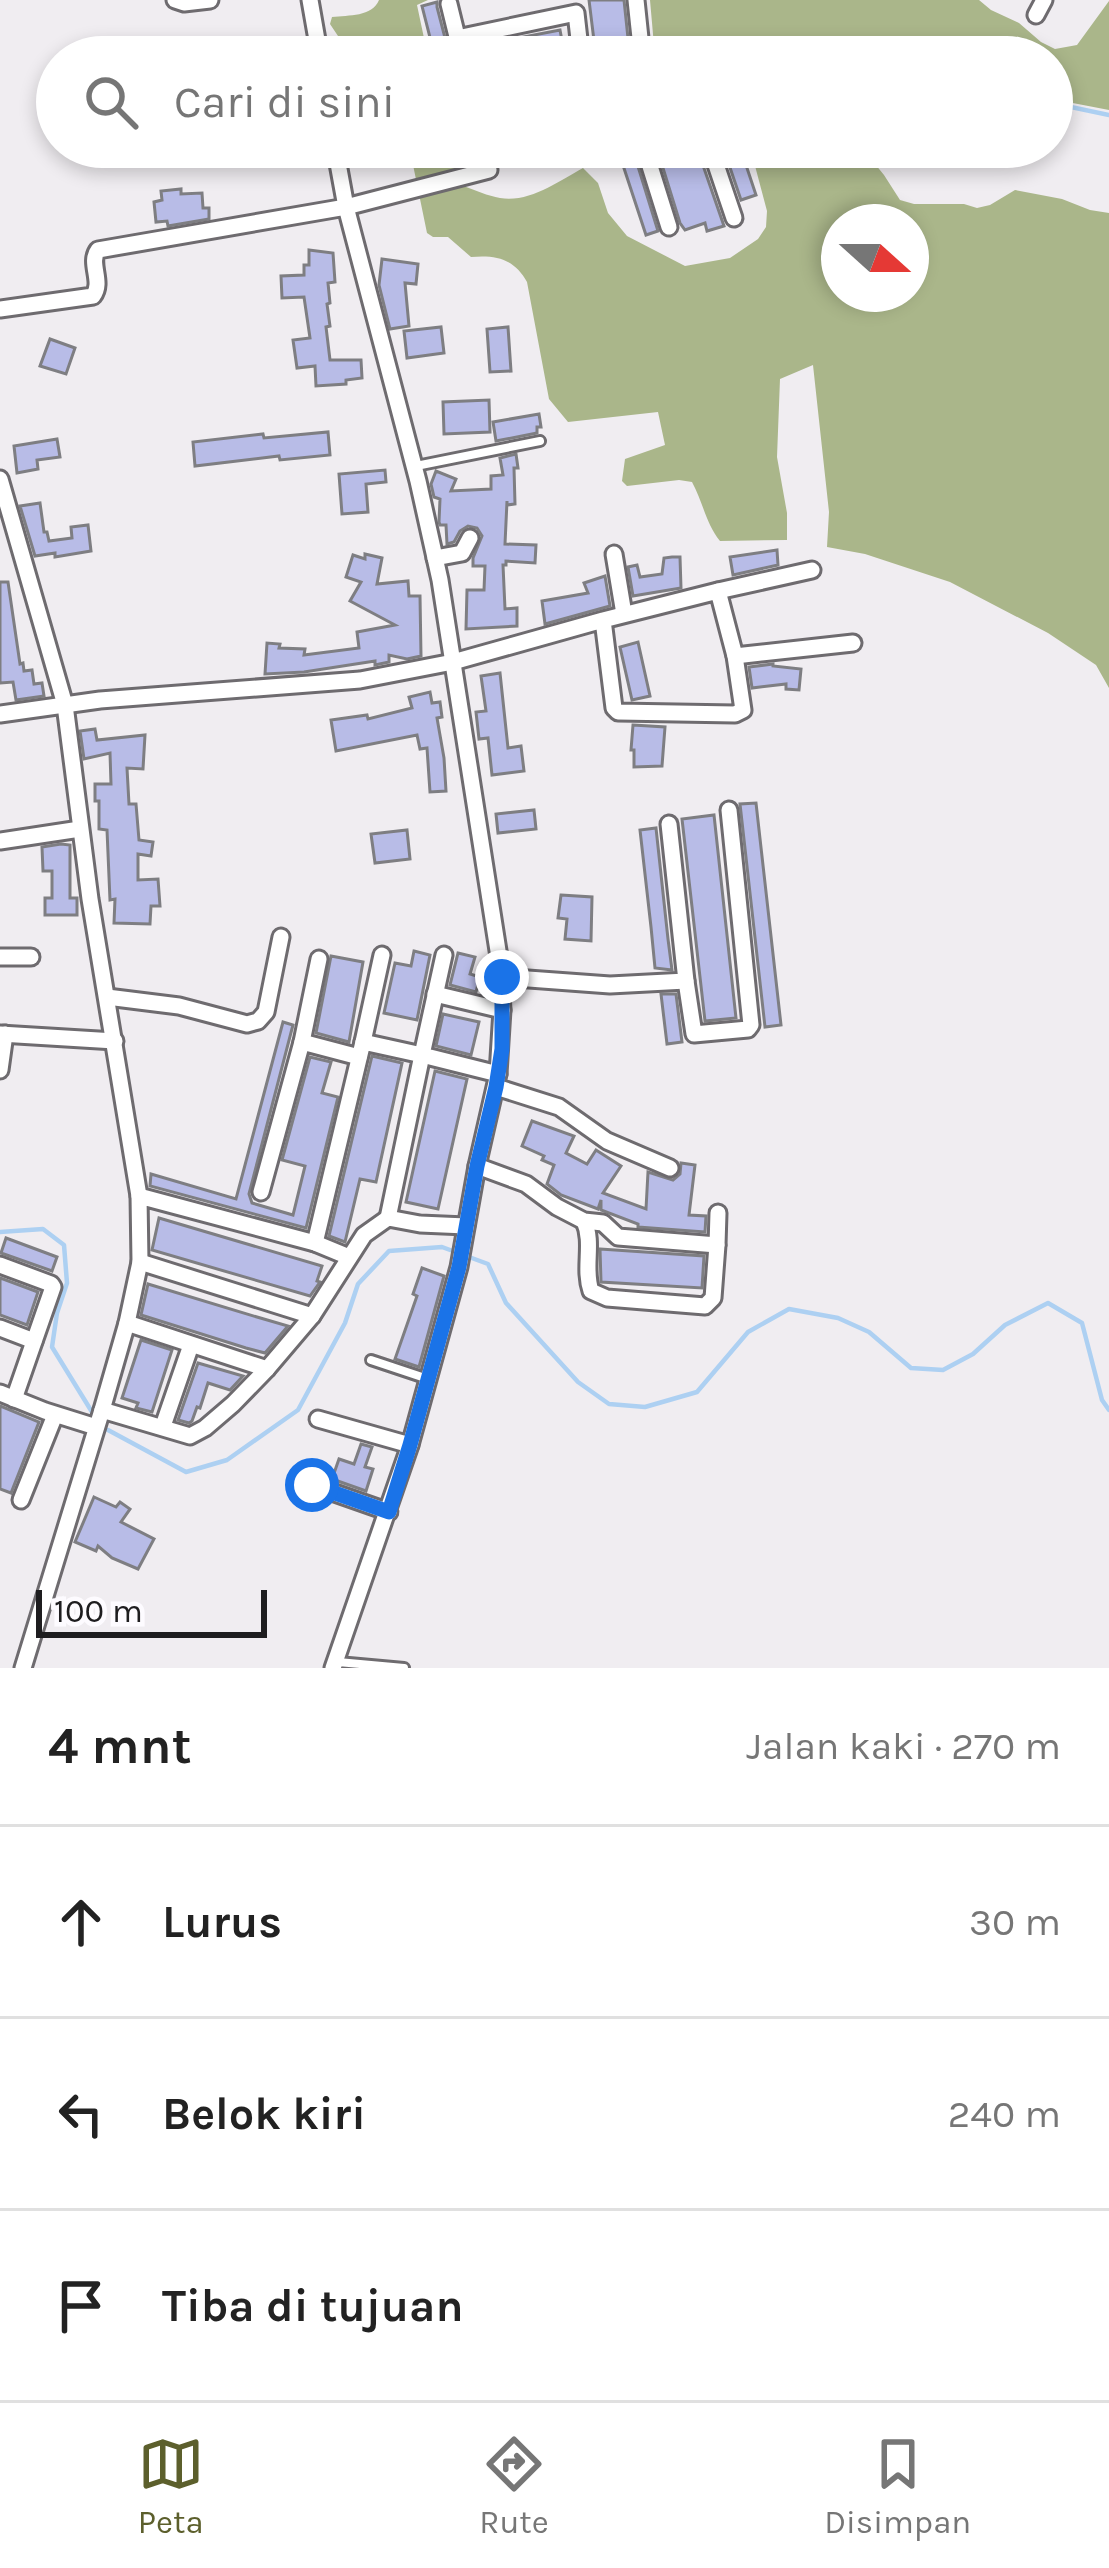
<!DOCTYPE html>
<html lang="id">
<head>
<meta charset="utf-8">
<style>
  :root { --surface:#fff; --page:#f2f2f2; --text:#222; --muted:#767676; --line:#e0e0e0; --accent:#5c5f2c }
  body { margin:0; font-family:Karla,sans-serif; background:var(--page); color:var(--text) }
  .compass { position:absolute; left:821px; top:204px; width:108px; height:108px; border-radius:50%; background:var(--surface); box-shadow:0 6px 18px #0003; rotate:111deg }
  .scale { position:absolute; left:36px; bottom:30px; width:231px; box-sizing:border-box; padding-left:12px; border:6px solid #1e1d1f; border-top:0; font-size:33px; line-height:42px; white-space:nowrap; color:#1e1d1f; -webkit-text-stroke:9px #fdfbff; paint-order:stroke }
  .stop { position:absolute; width:36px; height:36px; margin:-27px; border:9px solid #1a73e8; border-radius:50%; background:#fff }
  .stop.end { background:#1a73e8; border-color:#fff; box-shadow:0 3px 12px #0008 }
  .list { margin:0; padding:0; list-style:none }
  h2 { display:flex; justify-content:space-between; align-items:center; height:156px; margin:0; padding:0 48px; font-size:51px }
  h2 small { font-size:39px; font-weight:400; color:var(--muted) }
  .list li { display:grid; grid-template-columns:78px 1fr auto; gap:36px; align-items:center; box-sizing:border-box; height:192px; padding:0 48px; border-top:3px solid var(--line) }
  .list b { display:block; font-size:45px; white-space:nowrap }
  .list em { font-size:39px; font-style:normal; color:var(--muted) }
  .icon { flex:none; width:66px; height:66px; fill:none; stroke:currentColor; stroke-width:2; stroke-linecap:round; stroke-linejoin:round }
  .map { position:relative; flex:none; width:1109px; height:1668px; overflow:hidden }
  .search { position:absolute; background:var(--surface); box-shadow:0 6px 18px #0003; left:36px; right:36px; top:36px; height:132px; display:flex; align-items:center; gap:30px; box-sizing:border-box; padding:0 42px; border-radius:66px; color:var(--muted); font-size:45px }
  .sheet { height:732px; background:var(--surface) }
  nav { display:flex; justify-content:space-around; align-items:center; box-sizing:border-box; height:168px; border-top:3px solid var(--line); background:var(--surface); font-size:33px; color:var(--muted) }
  nav a { display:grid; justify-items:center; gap:6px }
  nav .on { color:var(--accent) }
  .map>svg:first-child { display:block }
  .forest { fill:#aab68a; fill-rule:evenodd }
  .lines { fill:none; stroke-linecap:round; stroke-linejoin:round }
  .stream { stroke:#add0f2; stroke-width:4.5 }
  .building { fill:#b8bce7; stroke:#7e7e82; stroke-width:3 }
  .service-casing { stroke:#6e6b6f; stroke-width:14 }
  .minor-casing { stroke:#6e6b6f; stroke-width:21 }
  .service { stroke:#fff; stroke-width:8 }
  .minor { stroke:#fff; stroke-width:15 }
  .route { stroke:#1a73e8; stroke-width:15 }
</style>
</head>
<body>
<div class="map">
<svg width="1109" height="1668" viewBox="0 0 1109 1668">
  <rect width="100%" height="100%" fill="#f0edf1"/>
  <g class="forest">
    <path d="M379,0h49l-11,5 11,52h-44l-31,-20 -15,-1 -8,-12 2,-7c17,-2 40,0 47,-17z"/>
    <polygon points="650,0 979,0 991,10 1019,23 1041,42 1055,49 1077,45 1109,1 1109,110 1052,99 1052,57 655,57"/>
    <path d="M412,147h39l12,39c12,4 25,10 37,12 30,5 59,-17 83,-30l15,15 10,30 19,23 58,30 45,-8 28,-19 8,-12 1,-16 -17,-64h117l-1,6 18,22 16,25 14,4h50l13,4 13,-3 25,-15 47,9 28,11 19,3v475l-13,-23 -48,-32 -98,-51 -85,-28 -38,-7 2,-35 -16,-147 -33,14 -3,78 10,56v27l-67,1c-14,-17 -17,-39 -28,-59l-13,-2 -52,6 -5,-5 3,-22 40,-14 -7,-33 -90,10 -19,-23 -22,-117c-13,-24 -32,-27 -56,-25l-23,-20h-15l-6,-4 -15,-73zM839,222h72v72h-72z"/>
  </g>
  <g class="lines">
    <g class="stream">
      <polyline points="1052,103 1109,115"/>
      <polyline points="0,1232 43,1229 64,1245 67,1283 57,1313 52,1347 92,1412"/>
      <polyline points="108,1430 186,1472 227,1460 298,1410 345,1323 358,1284 389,1251 442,1247 488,1264 506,1303 578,1382 609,1404 645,1407 697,1392 748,1332 789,1309 838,1318 869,1332 911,1368 943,1370 973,1354 1005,1325 1048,1303 1082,1323 1102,1400 1109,1410"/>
    </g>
  </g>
  <g class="building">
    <polygon points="589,0 624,0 630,57 596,57"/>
    <polygon points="437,2 437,7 450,57 435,57 422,6"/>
    <polygon points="560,30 565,57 474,57 472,47"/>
    <polygon points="617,147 632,147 658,231 646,235"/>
    <polygon points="675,147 678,155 697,148 724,226 707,231 705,223 685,230 680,223 658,152"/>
    <polygon points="723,147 740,147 756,195 741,200"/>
    <polygon points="181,189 181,194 202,193 203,208 209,208 209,219 168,226 167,221 156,222 154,202 162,200 161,191"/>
    <polygon points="309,250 333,253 335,282 328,283 330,303 327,304 330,326 326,327 330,360 361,360 362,378 346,380 346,384 316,386 315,366 297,368 293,340 310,338 304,297 282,298 281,276 304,275 304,265 309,265"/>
    <polygon points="382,259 418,264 416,284 405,283 409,326 390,329 379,285"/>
    <polygon points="441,327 444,353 407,358 404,331"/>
    <polygon points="508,327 511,371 490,372 487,329"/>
    <polygon points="50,339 75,348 66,374 40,366"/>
    <polygon points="489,400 490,432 444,434 443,402"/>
    <polygon points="539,414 541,427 537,427 537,433 496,441 493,422"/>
    <polygon points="328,432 330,455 280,460 279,456 195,466 193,442 263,434 264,438"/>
    <polygon points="57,439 60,457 37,460 38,469 17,473 14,446"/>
    <polygon points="516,454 518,468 514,468 515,504 507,505 507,501 505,544 536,545 535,563 506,561 506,565 503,565 505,609 517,608 517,626 466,629 467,590 484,590 485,566 473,566 473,558 482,536 477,528 468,526 460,531 454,542 447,544 446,525 440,525 439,522 440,499 434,497 431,484 436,471 456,479 451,491 491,489 491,476 503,475 500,458"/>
    <polygon points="385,470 386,482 366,484 368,512 342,514 339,474"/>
    <polygon points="40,503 44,532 47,532 49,541 72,538 71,527 88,525 91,551 55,557 55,553 35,556 20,506"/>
    <polygon points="777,550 778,565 733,575 730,557"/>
    <polygon points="365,554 382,558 377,584 408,581 409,596 420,596 421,656 407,659 389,655 389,662 375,665 375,661 304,672 265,674 267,643 280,644 279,648 305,649 304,655 359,648 357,632 395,625 350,601 361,582 346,577 353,555 365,559"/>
    <polygon points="672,557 680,557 681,588 633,596 628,567 637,565 640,577 662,574 664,558"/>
    <polygon points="605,576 610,606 545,624 542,601 588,593 584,583"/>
    <polygon points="0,582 8,582 20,664 23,663 24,671 32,670 34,684 42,683 44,696 16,700 13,682 0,683"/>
    <polygon points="638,642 650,696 632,700 620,647"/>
    <polygon points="773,664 773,666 801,669 799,690 786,689 786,684 752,688 749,667"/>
    <polygon points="500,673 508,748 521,746 524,771 492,775 488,738 479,739 476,712 486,711 481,676"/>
    <polygon points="430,692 432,703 440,702 442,717 437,718 444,758 446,791 430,792 427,748 420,749 417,735 336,751 331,720 367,715 368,719 412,708 409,697"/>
    <polygon points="633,725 665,727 662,766 634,767 634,750 631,750"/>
    <polygon points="95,729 97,740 145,735 143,769 127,768 129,804 136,804 139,840 153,842 151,856 138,854 138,880 158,879 160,906 151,906 150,924 114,923 115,899 110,900 107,830 99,829 99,801 95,801 95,784 111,784 110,753 84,759 80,731"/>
    <polygon points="756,803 781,1025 765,1027 740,804"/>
    <polygon points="534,810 536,829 498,833 496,814"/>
    <polygon points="714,815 736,1018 705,1021 682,819"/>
    <polygon points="656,828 668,939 672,970 655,968 651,927 640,830"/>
    <polygon points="407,830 410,859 375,863 371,834"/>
    <polygon points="61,844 70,845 70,898 77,898 77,915 45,915 45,898 52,898 52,871 43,871 42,847"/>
    <polygon points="561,895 592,897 591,941 565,939 567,919 558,918"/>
    <polygon points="414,951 430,955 417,1020 384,1013 395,963 411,966"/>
    <polygon points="458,953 475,957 470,974 480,977 476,992 450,985"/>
    <polygon points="331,956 363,962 349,1042 316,1033"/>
    <polygon points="661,994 676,994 682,1042 667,1044"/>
    <polygon points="443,1014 479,1022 471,1055 436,1046"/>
    <polygon points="283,1022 293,1025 249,1194 252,1203 293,1215 305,1166 282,1160 310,1057 331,1062 322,1093 338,1097 306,1228 150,1186 151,1174 236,1199"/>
    <polygon points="372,1056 402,1063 376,1182 360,1179 345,1242 329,1236"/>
    <polygon points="435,1071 467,1079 438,1209 406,1202"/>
    <polygon points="532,1121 574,1136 566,1153 587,1164 596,1150 621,1166 603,1193 646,1209 648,1172 673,1180 680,1174 681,1163 695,1165 689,1215 706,1216 705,1232 638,1227 638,1224 601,1210 601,1200 598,1209 561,1195 547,1184 554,1165 542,1160 544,1156 522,1146"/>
    <polygon points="159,1218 322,1266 317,1281 320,1282 310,1296 152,1250"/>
    <polygon points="6,1238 57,1257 52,1271 1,1253"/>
    <polygon points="600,1249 704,1256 702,1288 601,1282"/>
    <polygon points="422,1268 444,1276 419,1367 395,1359 417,1296 413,1294"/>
    <polygon points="0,1278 38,1292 27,1325 0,1315"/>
    <polygon points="148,1284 257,1317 288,1326 265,1353 246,1348 141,1315"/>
    <polygon points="141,1340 172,1350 152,1412 136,1408 138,1403 122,1398"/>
    <polygon points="198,1363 243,1376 230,1390 208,1383 200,1408 197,1407 192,1421 189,1423 178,1420"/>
    <polygon points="0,1406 39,1422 11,1493 0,1489"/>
    <polygon points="361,1444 372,1447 365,1467 373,1469 366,1491 332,1479 339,1459 354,1464"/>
    <polygon points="94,1497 116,1507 120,1502 130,1509 121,1522 154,1539 138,1569 112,1558 98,1546 96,1551 75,1542"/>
  </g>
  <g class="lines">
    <defs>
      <g id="service">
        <polyline points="416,466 540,441"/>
        <polyline points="371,1360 428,1379"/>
        <polyline points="338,1662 404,1668"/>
      </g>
      <g id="minor">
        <polyline points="175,0 184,3 210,0"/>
        <polyline points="310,0 320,57"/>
        <polyline points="636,0 642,57"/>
        <polyline points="449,4 462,57"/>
        <polyline points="1036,15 1044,0"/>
        <polyline points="457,38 576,13 581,57"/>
        <polyline points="644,147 669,227"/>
        <polyline points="710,147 734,218"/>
        <polyline points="485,154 516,147"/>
        <path d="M0,309l93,-13c11,-14 -5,-33 5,-46l248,-43 143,-37 -5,-23"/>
        <polyline points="0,479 65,705 90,899 139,1196"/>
        <polyline points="614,554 624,614"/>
        <polyline points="435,558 462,553 470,538"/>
        <polyline points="718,591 812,570"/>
        <polyline points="735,656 853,643"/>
        <polyline points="0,714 100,700 360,680 453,662 603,620 718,591 735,656 743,710 735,714 618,712 614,708 603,620"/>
        <polyline points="0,841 80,829"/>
        <polyline points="444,955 422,1055 498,1074"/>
        <polyline points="0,957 31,957"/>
        <polyline points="502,977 610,985 686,981 669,824"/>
        <polyline points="686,981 694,1034 748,1029 751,1025 729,810"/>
        <polyline points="435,994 502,1010"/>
        <polyline points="107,997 179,1006 247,1024 258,1021 266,1012 281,937"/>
        <polyline points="0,1034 115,1041"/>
        <polyline points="302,1042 319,959"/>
        <polyline points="363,1042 382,955"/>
        <polyline points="0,1070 5,1034"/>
        <polyline points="496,1087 559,1107 607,1141 670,1168"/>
        <polyline points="477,1166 526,1184 557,1207 584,1221 603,1223 618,1237 717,1245 718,1213"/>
        <polyline points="261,1192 302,1042 359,1057"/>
        <path d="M584,1221c10,22 -1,47 7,70l16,7 98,8 8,-8 4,-53"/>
        <polyline points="315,1243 363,1042 422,1055 388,1218"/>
        <polyline points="140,1262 312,1316"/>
        <polyline points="0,1265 51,1284 53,1287 14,1399"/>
        <polyline points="127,1323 267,1369"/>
        <polyline points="0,1328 34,1341"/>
        <polyline points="0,1393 45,1411 96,1427"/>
        <polyline points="102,1410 127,1323 140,1262 139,1196 315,1243 349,1257"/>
        <polyline points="318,1419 410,1445"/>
        <polyline points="163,1426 191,1345"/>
        <polyline points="312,1485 389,1512"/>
        <polyline points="21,1500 55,1415"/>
        <polyline points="23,1668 102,1410 190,1436 205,1428 233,1404 267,1369 312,1316 364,1235 388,1218 420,1224 466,1226"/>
        <polyline points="333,1668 410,1445 459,1267 477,1166 498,1074 502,1010 499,957 440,580 418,481 346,207 335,147"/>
      </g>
    </defs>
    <use href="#service" class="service-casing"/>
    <use href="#minor" class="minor-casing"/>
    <use href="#service" class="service"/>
    <use href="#minor" class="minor"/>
  </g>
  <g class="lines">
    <polyline class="route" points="312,1485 389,1512 410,1445 459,1267 477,1166 496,1087 502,1049 502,977"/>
  </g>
</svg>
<svg class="compass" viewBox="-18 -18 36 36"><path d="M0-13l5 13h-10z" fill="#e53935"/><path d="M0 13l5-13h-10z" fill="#767676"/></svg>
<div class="scale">100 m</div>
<div class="stop" style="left:312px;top:1485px"></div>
<div class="stop end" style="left:502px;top:977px"></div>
<div class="search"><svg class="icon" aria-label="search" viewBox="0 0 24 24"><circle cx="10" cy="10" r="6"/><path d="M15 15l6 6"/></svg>Cari di sini</div>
</div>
<section class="sheet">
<h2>4 mnt<small>Jalan kaki · 270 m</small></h2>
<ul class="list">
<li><svg class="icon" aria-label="ahead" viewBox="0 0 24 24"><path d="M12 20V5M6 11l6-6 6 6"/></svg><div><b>Lurus</b></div><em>30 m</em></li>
<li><svg class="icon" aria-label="left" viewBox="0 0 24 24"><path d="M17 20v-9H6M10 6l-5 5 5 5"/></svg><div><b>Belok kiri</b></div><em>240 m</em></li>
<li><svg class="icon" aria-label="arrive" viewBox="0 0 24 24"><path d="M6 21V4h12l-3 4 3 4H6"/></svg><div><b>Tiba di tujuan</b></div></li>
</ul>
</section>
<nav>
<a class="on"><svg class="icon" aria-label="map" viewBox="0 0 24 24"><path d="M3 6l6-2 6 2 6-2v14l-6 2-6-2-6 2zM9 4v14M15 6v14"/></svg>Peta</a>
<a><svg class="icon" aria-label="directions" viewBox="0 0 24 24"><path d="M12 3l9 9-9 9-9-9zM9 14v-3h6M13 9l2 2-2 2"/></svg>Rute</a>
<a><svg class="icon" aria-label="saved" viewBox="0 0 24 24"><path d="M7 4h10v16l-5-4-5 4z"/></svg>Disimpan</a>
</nav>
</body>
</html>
